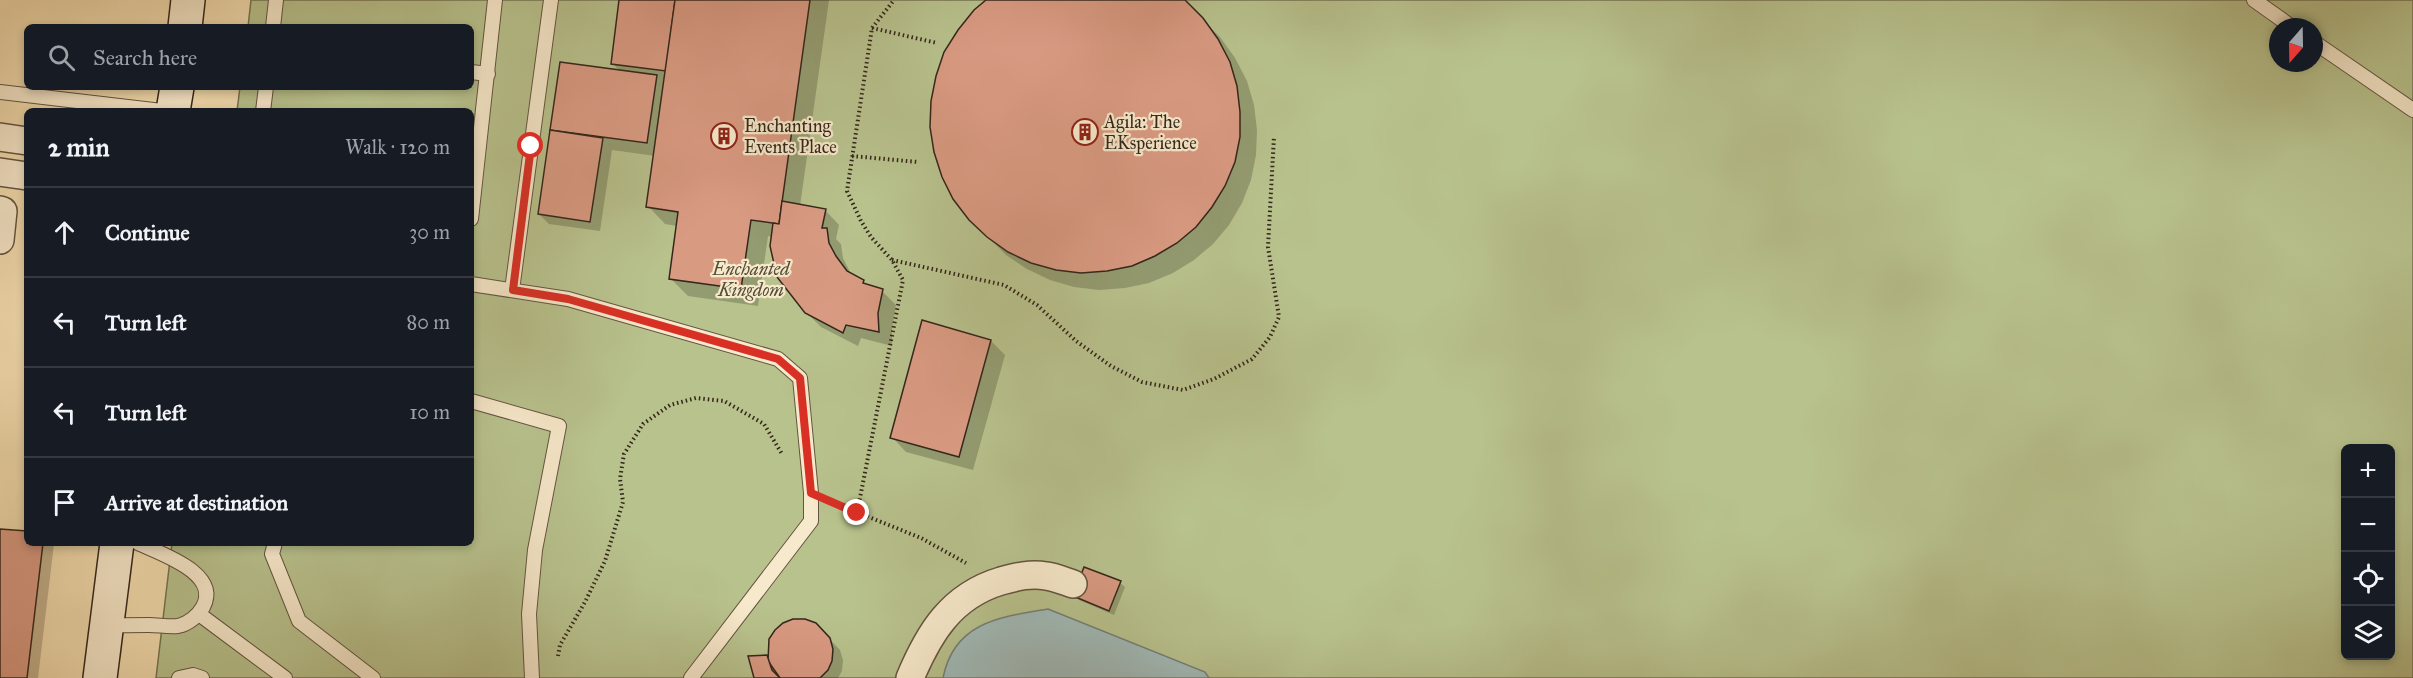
<!DOCTYPE html>
<html lang="en">
<head>
<meta charset="utf-8">
<style>
  :root { --surface:#171b24; --page:#242831; --text:#f1f3f6; --muted:#9ea1a6; --line:#363941 }
  body { margin:0; font-family:"IM FELL Great Primer",serif; background:var(--page); color:var(--text) }
  .controls { position:absolute; right:18px; bottom:18px; display:grid; overflow:hidden; border-radius:9px; box-shadow:0 3px 9px #0003 }
  .controls button { width:54px; height:54px; display:grid; place-items:center; padding:0; border:0; border-bottom:2px solid var(--line); background:var(--surface); color:var(--text); font:30px sans-serif }
  .compass { position:absolute; left:2269px; top:18px; width:54px; height:54px; border-radius:50%; background:var(--surface); box-shadow:0 3px 9px #0003; rotate:200deg }
  .stop { position:absolute; width:18px; height:18px; margin:-14px; border:4px solid #d93025; border-radius:50%; background:#fff }
  .stop.end { background:#d93025; border-color:#fff; box-shadow:0 2px 6px #0008 }
  .list { margin:0; padding:0; list-style:none }
  h2 { display:flex; justify-content:space-between; align-items:center; height:78px; margin:0; padding:0 24px; font-size:26px }
  h2 small { font-size:20px; font-weight:400; color:var(--muted) }
  .list li { display:grid; grid-template-columns:39px 1fr auto; gap:18px; align-items:center; box-sizing:border-box; height:90px; padding:0 24px; border-top:2px solid var(--line) }
  .list b { display:block; font-size:22px; white-space:nowrap }
  .list em { font-size:20px; font-style:normal; color:var(--muted) }
  .icon { flex:none; width:33px; height:33px; fill:none; stroke:currentColor; stroke-width:2; stroke-linecap:round; stroke-linejoin:round }
  .map { position:relative; flex:none; width:2413px; height:678px; overflow:hidden }
  .search { position:absolute; background:var(--surface); box-shadow:0 3px 9px #0003; left:24px; top:24px; width:450px; height:66px; display:flex; align-items:center; gap:15px; box-sizing:border-box; padding:0 21px; border-radius:9px; color:var(--muted); font-size:22px }
  .panel { position:absolute; background:var(--surface); box-shadow:0 3px 9px #0003; left:24px; top:108px; width:450px; height:438px; border-radius:9px }
  .map>svg:first-child { display:block }
  .green { fill:#b8c28d; stroke:#767454; stroke-width:1.5; fill-rule:evenodd }
  .water { fill:#a0b9b6; stroke:#747e78; stroke-width:1.5 }
  .shadow { fill:#0003 }
  .building { fill:#d99a82; stroke:#33261b; stroke-width:1.5 }
  .lines { fill:none; stroke-linecap:round; stroke-linejoin:round }
  .lane-casing { stroke:#635440; stroke-width:16 }
  .street-casing { stroke:#635440; stroke-width:30 }
  .secondary-casing { stroke:#33261b; stroke-width:36 }
  .path { stroke:#33261b; stroke-width:4; stroke-dasharray:1.5 3; stroke-linecap:butt }
  .lane { stroke:#f7e9cb; stroke-width:14 }
  .street { stroke:#f7e9cb; stroke-width:27 }
  .secondary { stroke:#f7e9cb; stroke-width:33 }
  .route { stroke:#d93025; stroke-width:8 }
  .labels { text-anchor:middle; dominant-baseline:central; stroke-width:4.5; stroke-linejoin:round; paint-order:stroke }
  .poi-label { font-size:18px; fill:#33261b; stroke:#f7e9cb; text-anchor:start }
  .park-label { font-size:18px; font-style:italic; fill:#544d38; stroke:#f7e9cb }
</style>
</head>
<body>
<div class="map">
<svg width="2413" height="678" viewBox="0 0 2413 678">
  <rect width="100%" height="100%" fill="#f3ddaf"/>
  <filter id="stains"><feTurbulence type="fractalNoise" baseFrequency=".00333" numOctaves="4"/><feColorMatrix values="0 0 0 0 .2 0 0 0 0 .09 0 0 0 0 .02 0 0 0 .5 -.17"/></filter>
  <radialGradient id="worn" r=".72"><stop offset=".6" stop-color="#630" stop-opacity="0"/><stop offset="1" stop-color="#630" stop-opacity=".3"/></radialGradient>
  <path class="green" d="M251,0h2162v678h-2257l16,-135h299v-432h-234l3,-24h231v-60h-223zM2278,27h36v36h-36zM2346,448h44v208h-44z"/>
  <path class="water" d="M1048,609l157,63 4,6h-266c11,-56 57,-61 105,-69z"/>
  <g class="shadow">
    <polygon points="620,0 829,0 800,206 825,210 839,225 836,239 841,244 843,258 850,272 868,286 882,291 896,305 892,328 892,346 861,338 858,346 821,327 806,312 772,237 768,236 758,306 688,296 670,278 677,226 665,224 648,206 655,156 612,150 600,231 549,224 539,214 552,129 621,72 612,63"/>
    <polygon points="988,0 1182,0 1220,37 1235,58 1247,81 1254,105 1257,130 1256,155 1251,180 1242,203 1229,225 1213,244 1194,260 1173,273 1149,283 1125,288 1099,290 1074,287 1050,280 1027,269 1006,255 970,219"/>
    <polygon points="991,341 1005,355 973,470 906,452 892,437"/>
    <polygon points="0,531 27,533 27,543 54,544 38,678 0,678"/>
    <polygon points="1120,583 1125,587 1114,615 1079,600 1074,595"/>
    <polygon points="815,624 840,650 843,660 842,671 838,678 756,678 750,658 769,656"/>
  </g>
  <g class="building">
    <polygon points="619,0 675,0 666,71 611,64"/>
    <polygon points="675,0 810,0 779,224 751,220 741,289 669,279 678,212 646,207"/>
    <polygon points="986,0 1185,0 1203,18 1218,39 1230,62 1237,86 1240,112 1240,137 1235,162 1225,186 1212,207 1196,227 1177,243 1155,256 1132,266 1107,271 1081,273 1056,270 1031,263 1008,252 987,237 969,220 953,199 942,177 934,152 930,127 931,101 936,76 944,52 958,30 974,10"/>
    <polygon points="560,62 657,75 647,143 550,130"/>
    <polygon points="550,130 603,138 590,222 538,214"/>
    <polygon points="782,201 826,209 822,228 827,228 829,243 836,256 847,271 864,280 863,283 883,289 878,313 879,332 846,325 843,333 805,313 777,277 770,246 773,223 779,224"/>
    <polygon points="922,320 991,340 959,457 890,438"/>
    <polygon points="0,529 27,531 27,543 43,543 27,678 0,678"/>
    <polygon points="1084,567 1121,581 1109,611 1073,596"/>
    <polygon points="793,619 805,619 816,623 830,638 833,649 832,661 828,670 820,678 780,678 768,661 769,639 775,630 783,623"/>
    <polygon points="767,655 772,670 780,678 754,678 748,656"/>
  </g>
  <g class="lines">
    <defs>
      <g id="lane">
        <polyline points="2254,0 2292,27"/>
        <polyline points="273,27 276,0"/>
        <polyline points="2314,42 2413,110"/>
        <polyline points="471,72 488,74"/>
        <polyline points="0,92 162,111"/>
        <polyline points="263,111 266,87"/>
        <polyline points="471,219 495,0"/>
        <polyline points="471,284 568,299 778,359 800,378 811,493 811,521 691,678"/>
        <polyline points="512,290 551,0"/>
        <polyline points="471,401 559,426 535,550 529,614 532,678"/>
        <polyline points="275,543 272,554 299,621 373,678"/>
        <polyline points="199,614 285,678"/>
        <path d="M107,626c14,-1 28,-1 42,-1 9,0 20,2 29,1 10,-2 20,-10 25,-19 18,-34 -42,-53 -65,-64"/>
        <polyline points="179,678 193,675 202,678"/>
      </g>
      <g id="street">
        <polyline points="0,137 27,141"/>
        <polyline points="0,172 27,176"/>
        <polyline points="0,210 3,211 0,240"/>
        <path d="M910,678c19,-45 41,-82 91,-97 15,-4 29,-8 45,-5 9,1 18,5 27,8"/>
      </g>
      <g id="secondary">
        <polyline points="185,27 188,0"/>
        <polyline points="173,111 177,87"/>
        <polyline points="100,678 117,543"/>
      </g>
    </defs>
    <use href="#lane" class="lane-casing"/>
    <use href="#street" class="street-casing"/>
    <use href="#secondary" class="secondary-casing"/>
    <g class="path">
      <polyline points="872,28 937,43"/>
      <polyline points="852,156 918,162"/>
      <polyline points="892,260 1004,285 1037,305 1076,341 1111,366 1142,382 1183,390 1214,379 1252,359 1270,337 1279,317 1268,247 1274,136"/>
      <polyline points="834,503 921,538 966,563"/>
      <polyline points="857,513 903,280 892,260 871,237 861,221 847,191 872,28 894,0"/>
      <polyline points="558,656 560,645 585,602 605,561 623,502 620,479 624,454 643,424 670,405 696,398 724,401 764,424 782,454"/>
    </g>
    <use href="#lane" class="lane"/>
    <use href="#street" class="street"/>
    <use href="#secondary" class="secondary"/>
  </g>
  <g class="lines">
    <polyline class="route" points="531,146 513,290 568,299 778,359 800,378 811,493 857,513"/>
  </g>
  <defs>
    <symbol id="building-ring" viewBox="-11 -11 22 22"><circle r="9.5" fill="#f7e9cb" stroke="#8f2418" stroke-width="1.5"/><path d="M-4-6H4V6H1V3H-1V6H-4ZM-2.5-4.3h1.7v1.8h-1.7ZM.8-4.3h1.7v1.8H.8ZM-2.5-1h1.7V.8h-1.7ZM.8-1h1.7V.8H.8Z" fill="#8f2418"/></symbol>
  </defs>
  <g fill-rule="evenodd">
    <use href="#building-ring" x="1070" y="117" width="30" height="30"/>
    <use href="#building-ring" x="709" y="121" width="30" height="30"/>
  </g>
  <g class="labels">
    <g class="poi-label">
      <text x="1104" y="122">Agila: The<tspan x="1104" dy="21">EKsperience</tspan></text>
      <text x="744" y="126">Enchanting<tspan x="744" dy="21">Events Place</tspan></text>
    </g>
    <g class="park-label">
      <text x="751" y="269">Enchanted<tspan x="751" dy="21">Kingdom</tspan></text>
    </g>
  </g>
  <rect width="100%" height="100%" filter="url(#stains)"/>
  <rect width="100%" height="100%" fill="url(#worn)"/>
</svg>
<div class="controls">
<button>+</button>
<button>−</button>
<button><svg class="icon" aria-label="locate" viewBox="0 0 24 24"><circle cx="12" cy="12" r="6"/><path d="M12 2v4M12 18v4M2 12h4M18 12h4"/></svg></button>
<button><svg class="icon" aria-label="layers" viewBox="0 0 24 24"><path d="M12 4l9 5-9 5-9-5zM3 14l9 5 9-5"/></svg></button>
</div>
<svg class="compass" viewBox="-18 -18 36 36"><path d="M0-13l5 13h-10z" fill="#e53935"/><path d="M0 13l5-13h-10z" fill="#9ea1a6"/></svg>
<div class="stop" style="left:531px;top:146px"></div>
<div class="stop end" style="left:857px;top:513px"></div>
<div class="search"><svg class="icon" aria-label="search" viewBox="0 0 24 24"><circle cx="10" cy="10" r="6"/><path d="M15 15l6 6"/></svg>Search here</div>
<section class="panel">
<h2>2 min<small>Walk · 120 m</small></h2>
<ul class="list">
<li><svg class="icon" aria-label="ahead" viewBox="0 0 24 24"><path d="M12 20V5M6 11l6-6 6 6"/></svg><div><b>Continue</b></div><em>30 m</em></li>
<li><svg class="icon" aria-label="left" viewBox="0 0 24 24"><path d="M17 20v-9H6M10 6l-5 5 5 5"/></svg><div><b>Turn left</b></div><em>80 m</em></li>
<li><svg class="icon" aria-label="left" viewBox="0 0 24 24"><path d="M17 20v-9H6M10 6l-5 5 5 5"/></svg><div><b>Turn left</b></div><em>10 m</em></li>
<li><svg class="icon" aria-label="arrive" viewBox="0 0 24 24"><path d="M6 21V4h12l-3 4 3 4H6"/></svg><div><b>Arrive at destination</b></div></li>
</ul>
</section>
</div>
</body>
</html>
